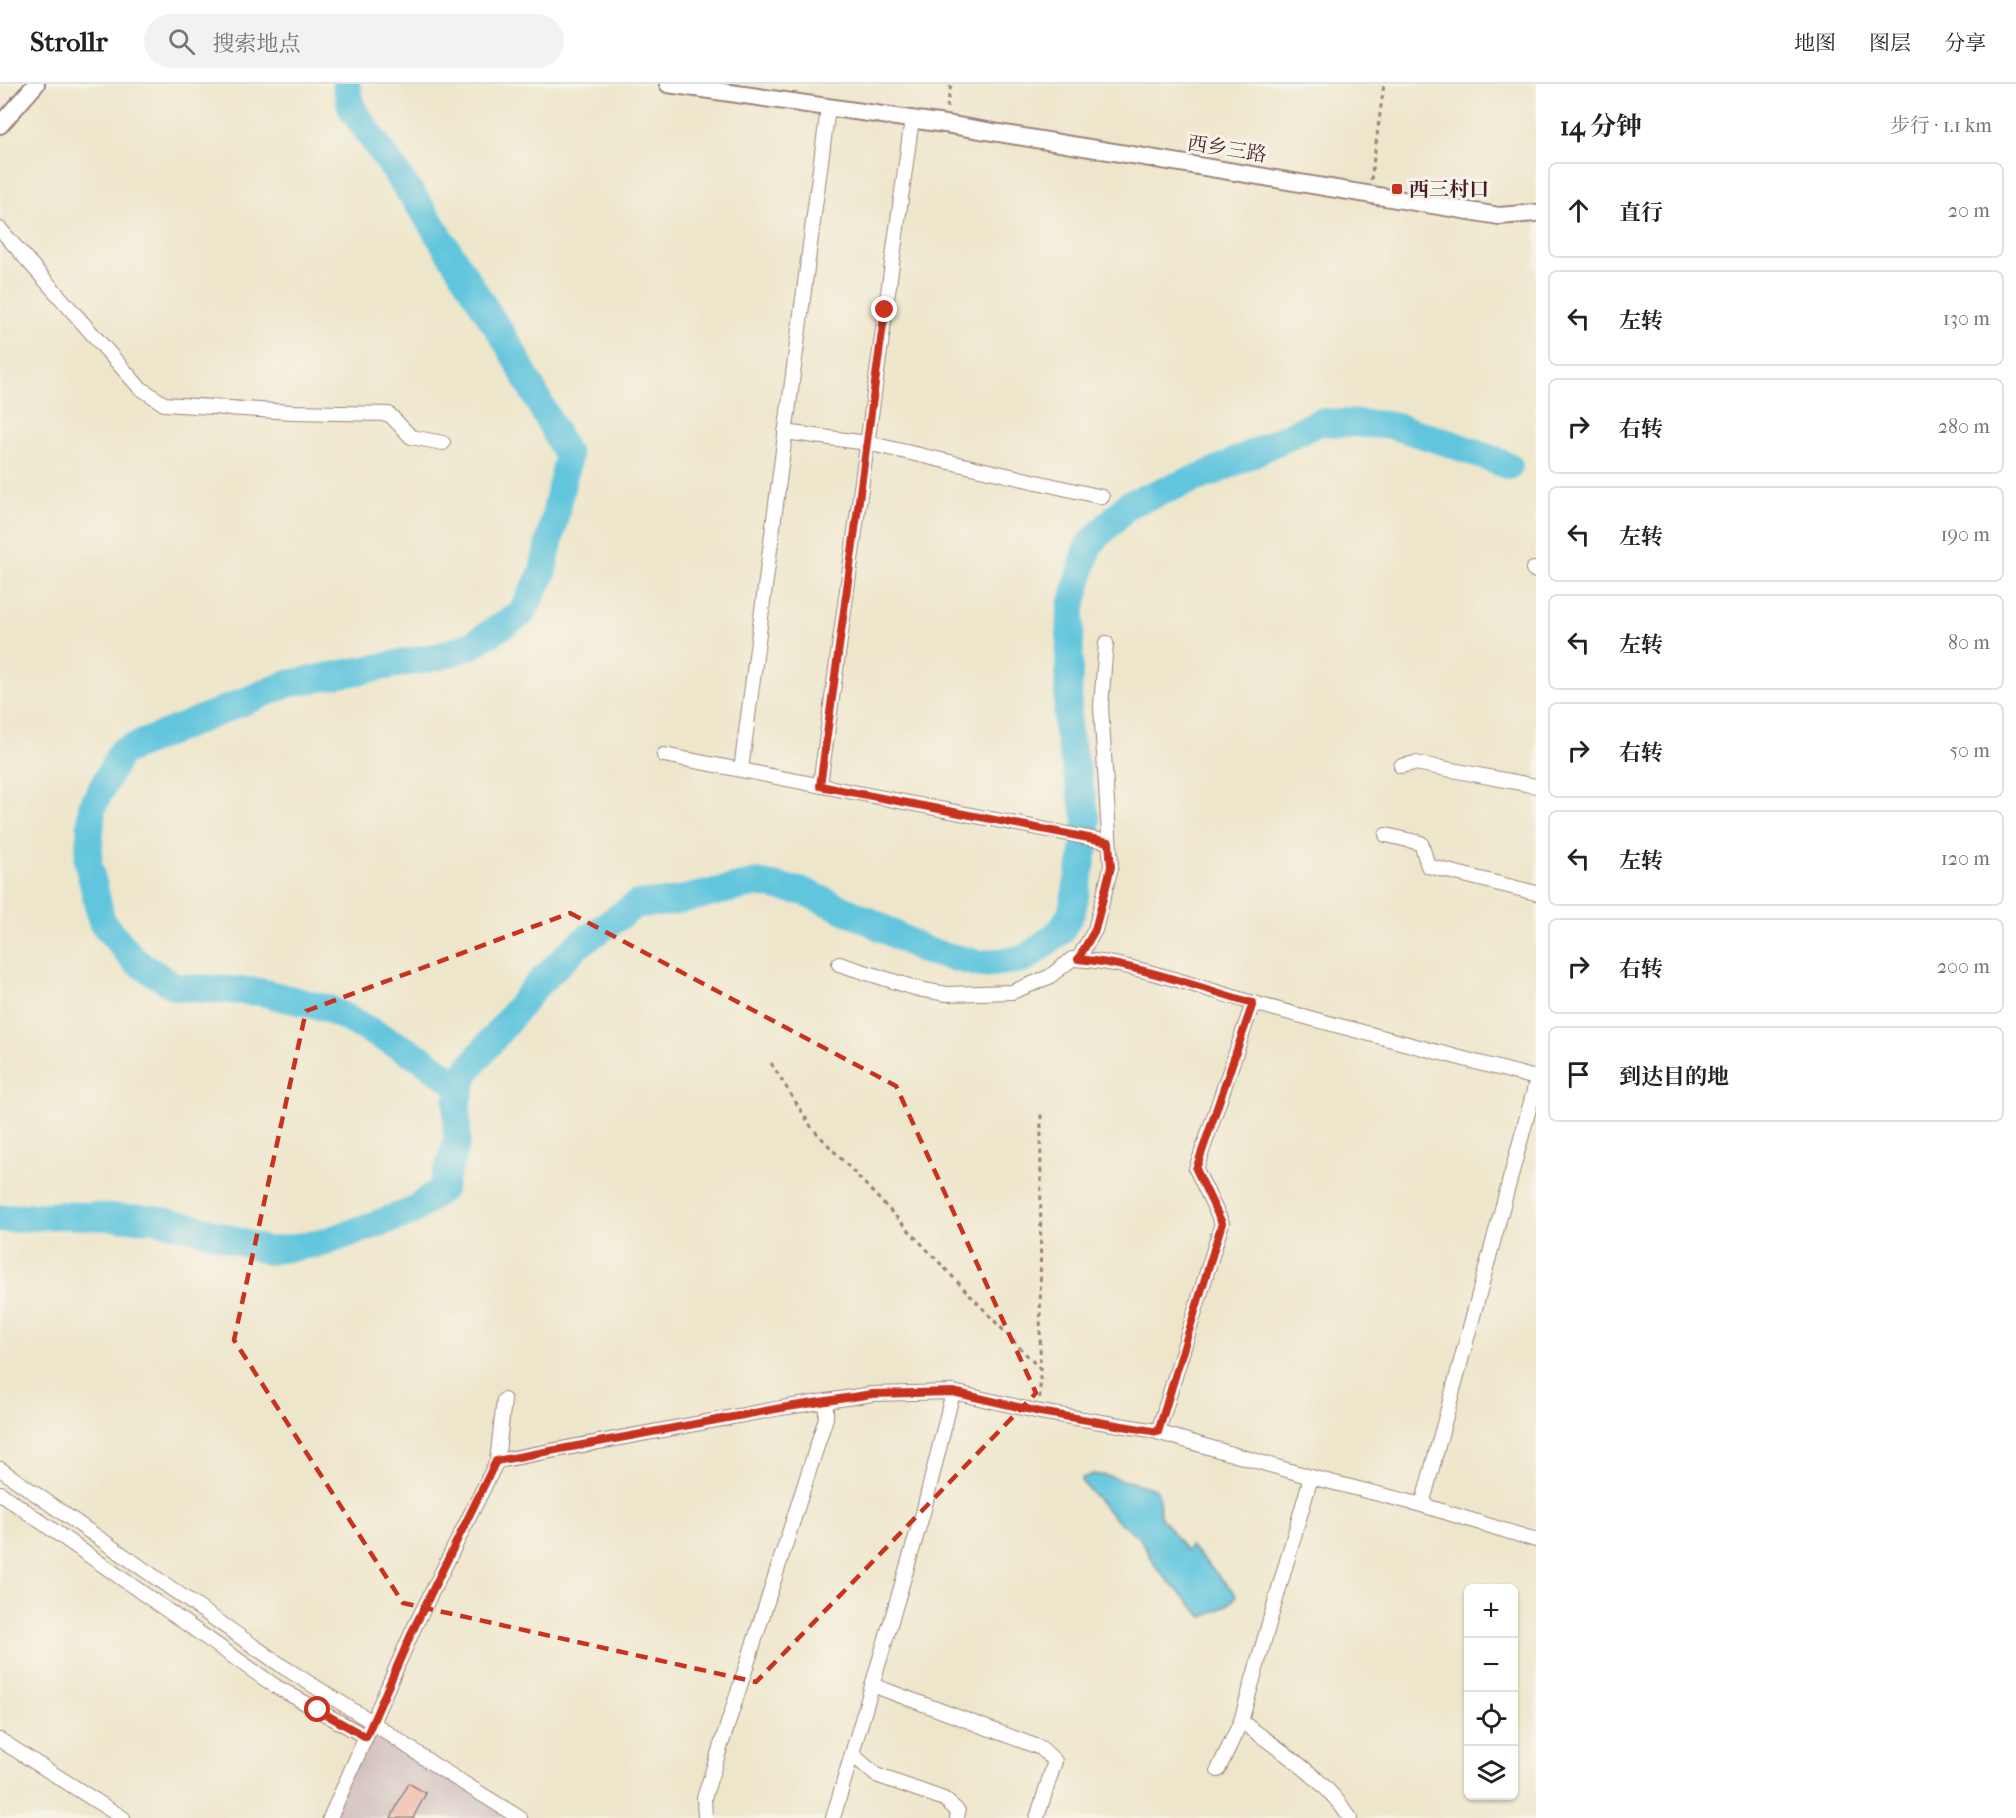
<!DOCTYPE html>
<html lang="zh">
<head>
<meta charset="utf-8">
<style>
  :root { --surface:#fff; --page:#f2f2f2; --text:#222; --muted:#767676; --line:#e0e0e0 }
  body { margin:0; font-family:"IM FELL French Canon","Noto Serif SC",serif; background:var(--page); color:var(--text) }
  .controls { position:absolute; right:18px; bottom:18px; display:grid; overflow:hidden; border-radius:9px; box-shadow:0 2px 4px #0004 }
  .controls button { width:54px; height:54px; display:grid; place-items:center; padding:0; border:0; border-bottom:2px solid var(--line); background:var(--surface); color:var(--text); font:30px sans-serif }
  .stop { position:absolute; width:18px; height:18px; margin:-14px; border:4px solid #c8321e; border-radius:50%; background:#fff }
  .stop.end { background:#c8321e; border-color:#fff; box-shadow:0 2px 6px #0008 }
  .list { margin:0; padding:0; list-style:none }
  h2 { display:flex; justify-content:space-between; align-items:center; height:78px; margin:0; padding:0 24px; font-size:26px }
  h2 small { font-size:20px; font-weight:400; color:var(--muted) }
  .list li { display:grid; grid-template-columns:39px 1fr auto; gap:18px; align-items:center; box-sizing:border-box; height:96px; margin:0 12px 12px; padding:0 12px; border:2px solid var(--line); border-radius:9px }
  .list b { display:block; font-size:22px; white-space:nowrap }
  .list em { font-size:20px; font-style:normal; color:var(--muted) }
  .icon { flex:none; width:33px; height:33px; fill:none; stroke:currentColor; stroke-width:2; stroke-linecap:round; stroke-linejoin:round }
  .map { position:relative; flex:none; width:1536px; height:1734px; overflow:hidden }
  header { display:flex; align-items:center; gap:36px; box-sizing:border-box; height:84px; padding:0 30px; background:var(--surface); border-bottom:2px solid var(--line) }
  header strong { font-size:28px }
  nav { display:flex; gap:33px; margin-inline-start:auto; font-size:21px }
  .search { width:420px; height:54px; background:var(--page); display:flex; align-items:center; gap:15px; box-sizing:border-box; padding:0 21px; border-radius:33px; color:var(--muted); font-size:22px }
  main { display:flex }
  aside { flex:1; background:var(--surface) }
  .map>svg:first-child { display:block }
  .industrial { fill:#d1bfbd }
  .water { fill:#60c5dd; stroke:#557284; stroke-width:1.5 }
  .lines { fill:none; stroke-linecap:round; stroke-linejoin:round }
  .river { stroke:#60c5dd; stroke-width:28 }
  .building { fill:#f2aa95 }
  .minor-casing { stroke:#9c827a; stroke-width:16 }
  .tertiary-casing { stroke:#9c827a; stroke-width:20 }
  .path { stroke:#9c827a; stroke-width:3; stroke-dasharray:4.5 4.5; stroke-linecap:butt }
  .minor { stroke:#fff; stroke-width:14 }
  .tertiary { stroke:#fff; stroke-width:16 }
  .route { stroke:#c8321e; stroke-width:8 }
  .marked { fill:none; stroke:#c8321e; stroke-width:4.5; stroke-dasharray:12 8; stroke-linejoin:round }
  .poi-dot { fill:#c8321e; stroke:#f7f3e8; stroke-width:2 }
  .labels { text-anchor:middle; dominant-baseline:central; stroke-width:6; stroke-linejoin:round; paint-order:stroke }
  .street-label { font-size:20px; fill:#4a1f2b; stroke:#f7f3e8 }
  .poi-label { font-size:20px; font-weight:bold; fill:#4a1f2b; stroke:#f7f3e8; text-anchor:start }
</style>
</head>
<body>
<header>
<strong>Strollr</strong>
<div class="search"><svg class="icon" aria-label="search" viewBox="0 0 24 24"><circle cx="10" cy="10" r="6"/><path d="M15 15l6 6"/></svg>搜索地点</div>
<nav><a>地图</a><a>图层</a><a>分享</a></nav>
</header>
<main>
<div class="map">
<svg width="1536" height="1734" viewBox="0 0 1536 1734">
  <rect width="100%" height="100%" fill="#f7f3e8"/>
  <filter id="ink" filterUnits="userSpaceOnUse"><feTurbulence type="fractalNoise" baseFrequency=".0167" numOctaves="2"/><feDisplacementMap in="SourceGraphic" scale="12" xChannelSelector="R" yChannelSelector="G"/><feConvolveMatrix kernelMatrix="1 2 1 2 8 2 1 2 1" color-interpolation-filters="sRGB"/></filter>
  <filter id="wash" filterUnits="userSpaceOnUse"><feTurbulence type="fractalNoise" baseFrequency=".008" numOctaves="4" result="noise"/><feDisplacementMap in="SourceGraphic" scale="24" xChannelSelector="R" yChannelSelector="G"/><feGaussianBlur stdDeviation="1.35" result="paint"/><feColorMatrix in="noise" values="0 0 0 0 0 0 0 0 0 0 0 0 0 0 0 0 0 1.4 0 .05"/><feComposite in="paint" operator="in"/></filter>
  <g filter="url(#wash)">
    <rect width="100%" height="100%" fill="#eee6ca"/>
    <polygon class="industrial" points="372,1638 520,1734 330,1734"/>
    <path class="water" d="M1093,1390l15,2 49,13 2,7 1,20 26,35 4,-5 45,47 1,3c-7,11 -21,16 -33,21l-46,-48 -18,-32 -24,-18 -34,-38 1,-3z"/>
    <g class="lines">
      <g class="river">
        <polyline points="346,0 352,25 425,130 511,265 568,373 542,490 522,529 472,561 441,572 287,600 121,668 92,723 88,778 102,838 135,877 176,903 261,908 329,925 421,974 461,1003"/>
        <polyline points="0,1135 60,1131 154,1135 197,1144 268,1167 322,1159 411,1128 442,1105 457,1057 457,1018 466,988 536,902 578,861 637,820 671,818 757,799 805,808 869,837 926,867 981,880 1025,875 1061,847 1072,827 1084,767 1087,736 1067,643 1071,526 1088,462 1129,420 1213,388 1319,338 1390,341 1449,359 1509,382"/>
      </g>
    </g>
    <g id="blocks">
      <polygon class="building" points="408,1699 426,1709 413,1734 391,1734"/>
    </g>
  </g>
  <g filter="url(#ink)">
    <use href="#blocks" fill-opacity="0" stroke="#9c827a" stroke-width="1.5"/>
    <g class="lines">
      <defs>
        <g id="minor">
          <polyline points="0,145 139,303 164,320 293,328 389,330 411,353 443,359"/>
          <polyline points="785,348 867,359 1102,413"/>
          <polyline points="1533,485 1536,487"/>
          <polyline points="664,671 1109,758"/>
          <polyline points="1401,682 1415,679 1536,702"/>
          <polyline points="741,686 828,24"/>
          <polyline points="820,701 912,35"/>
          <polyline points="1386,751 1421,759 1428,782 1536,809"/>
          <polyline points="1078,875 1095,846 1111,783 1101,622 1106,559"/>
          <path d="M839,880l79,25 29,5 65,-2 37,-15 23,-18c56,2 126,28 181,44"/>
          <polyline points="1158,1348 1222,1139 1196,1085 1253,919 1536,994"/>
          <polyline points="497,1377 781,1324 872,1310 953,1308 1040,1328 1150,1346 1311,1393 1422,1421 1536,1456"/>
          <polyline points="0,1385 285,1584 372,1638 436,1682 520,1734"/>
          <polyline points="0,1409 275,1602 366,1653"/>
          <polyline points="1422,1421 1536,999"/>
          <polyline points="872,1601 1041,1664 1055,1677 1037,1734"/>
          <path d="M1241,1637c38,29 83,56 109,97"/>
          <polyline points="0,1656 123,1734"/>
          <polyline points="852,1670 876,1691 944,1715 958,1727 957,1734"/>
          <polyline points="1218,1686 1241,1637 1311,1393"/>
          <polyline points="330,1734 413,1546 497,1377 504,1316"/>
          <polyline points="705,1734 704,1714 826,1334 826,1317"/>
          <polyline points="833,1734 923,1429 953,1308"/>
        </g>
        <g id="tertiary">
          <polyline points="668,0 945,40 1499,132 1536,129"/>
          <polyline points="0,41 36,0"/>
        </g>
      </defs>
      <use href="#minor" class="minor-casing"/>
      <use href="#tertiary" class="tertiary-casing"/>
      <g class="path">
        <polyline points="947,24 951,0"/>
        <polyline points="1371,96 1384,0"/>
        <polyline points="771,979 812,1044 1040,1285"/>
        <polyline points="1040,1314 1041,1029"/>
      </g>
      <use href="#minor" class="minor"/>
      <use href="#tertiary" class="tertiary"/>
    </g>
  </g>
  <g class="lines" filter="url(#ink)">
    <path class="route" d="M318,1626l48,27 47,-107 83,-169 285,-53 91,-14 81,-2 87,20 118,20 64,-209 -26,-54 57,-166c-56,-16 -117,-39 -175,-44l17,-29 16,-63 -2,-25 -289,-56 65,-476"/>
  </g>
  <path class="marked" d="M570,829l326,173 140,307 -280,289 -353,-79 -169,-263 72,-329z"/>
  <rect class="poi-dot" x="1391" y="99" width="12" height="12" rx="3"/>
  <g class="labels">
    <g class="street-label">
      <text transform="translate(1227 65) rotate(9)">西乡三路</text>
    </g>
    <g class="poi-label">
      <text x="1409" y="105">西三村口</text>
    </g>
  </g>
</svg>
<div class="controls">
<button>+</button>
<button>−</button>
<button><svg class="icon" aria-label="locate" viewBox="0 0 24 24"><circle cx="12" cy="12" r="6"/><path d="M12 2v4M12 18v4M2 12h4M18 12h4"/></svg></button>
<button><svg class="icon" aria-label="layers" viewBox="0 0 24 24"><path d="M12 4l9 5-9 5-9-5zM3 14l9 5 9-5"/></svg></button>
</div>
<div class="stop" style="left:318px;top:1626px"></div>
<div class="stop end" style="left:885px;top:226px"></div>
</div>
<aside>
<h2>14 分钟<small>步行 · 1.1 km</small></h2>
<ul class="list">
<li><svg class="icon" aria-label="ahead" viewBox="0 0 24 24"><path d="M12 20V5M6 11l6-6 6 6"/></svg><div><b>直行</b></div><em>20 m</em></li>
<li><svg class="icon" aria-label="left" viewBox="0 0 24 24"><path d="M17 20v-9H6M10 6l-5 5 5 5"/></svg><div><b>左转</b></div><em>130 m</em></li>
<li><svg class="icon" aria-label="right" viewBox="0 0 24 24"><path d="M7 20v-9h11M14 6l5 5-5 5"/></svg><div><b>右转</b></div><em>280 m</em></li>
<li><svg class="icon" aria-label="left" viewBox="0 0 24 24"><path d="M17 20v-9H6M10 6l-5 5 5 5"/></svg><div><b>左转</b></div><em>190 m</em></li>
<li><svg class="icon" aria-label="left" viewBox="0 0 24 24"><path d="M17 20v-9H6M10 6l-5 5 5 5"/></svg><div><b>左转</b></div><em>80 m</em></li>
<li><svg class="icon" aria-label="right" viewBox="0 0 24 24"><path d="M7 20v-9h11M14 6l5 5-5 5"/></svg><div><b>右转</b></div><em>50 m</em></li>
<li><svg class="icon" aria-label="left" viewBox="0 0 24 24"><path d="M17 20v-9H6M10 6l-5 5 5 5"/></svg><div><b>左转</b></div><em>120 m</em></li>
<li><svg class="icon" aria-label="right" viewBox="0 0 24 24"><path d="M7 20v-9h11M14 6l5 5-5 5"/></svg><div><b>右转</b></div><em>200 m</em></li>
<li><svg class="icon" aria-label="arrive" viewBox="0 0 24 24"><path d="M6 21V4h12l-3 4 3 4H6"/></svg><div><b>到达目的地</b></div></li>
</ul>
</aside>
</main>
</body>
</html>
